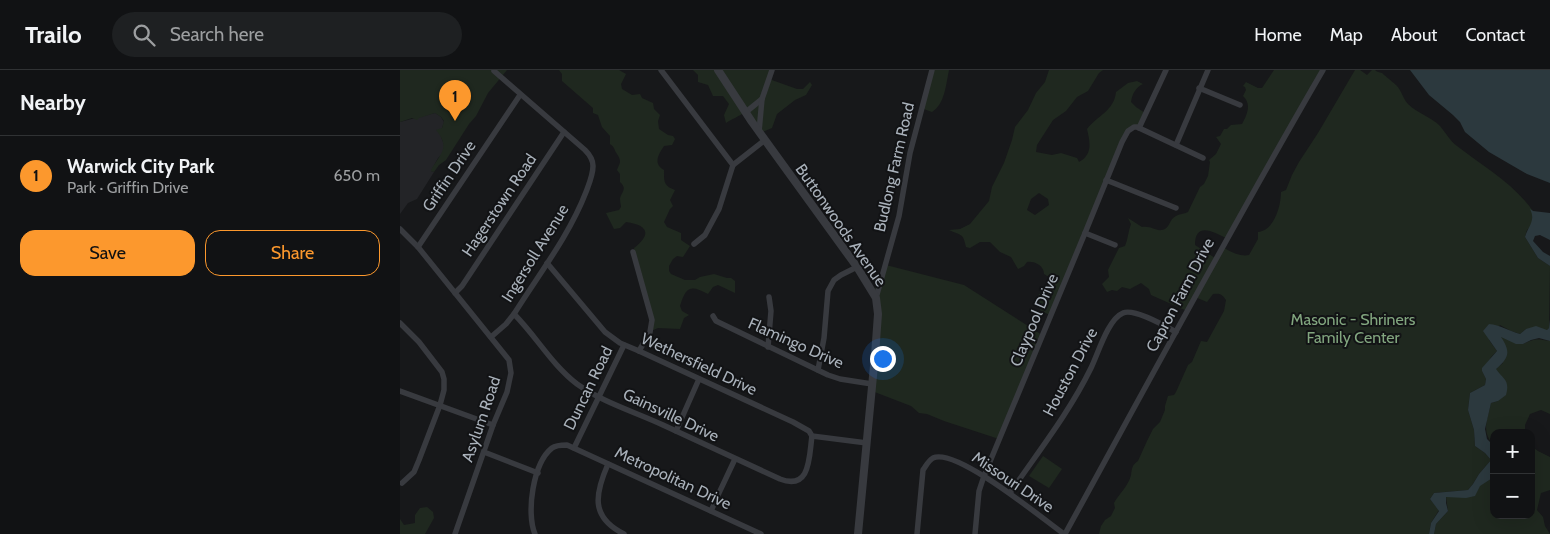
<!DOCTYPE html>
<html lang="en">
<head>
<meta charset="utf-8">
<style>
  :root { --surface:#111214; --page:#1e2022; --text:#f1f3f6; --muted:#9c9ea0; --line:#303234; --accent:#fc982d }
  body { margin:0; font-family:Cabin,sans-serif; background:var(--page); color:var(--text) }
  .controls { position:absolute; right:15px; bottom:15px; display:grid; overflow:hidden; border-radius:10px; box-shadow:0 5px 20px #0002 }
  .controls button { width:45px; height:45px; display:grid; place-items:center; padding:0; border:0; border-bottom:1px solid var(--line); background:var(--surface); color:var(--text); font:25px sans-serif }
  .you { position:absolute; left:482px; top:288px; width:18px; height:18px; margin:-12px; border:4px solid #fff; border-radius:50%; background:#1a73e8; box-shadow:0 0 0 8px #1a73e833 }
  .badge { display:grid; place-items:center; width:32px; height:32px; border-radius:50%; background:var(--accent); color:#111; font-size:16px; font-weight:700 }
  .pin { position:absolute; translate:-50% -41px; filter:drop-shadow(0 1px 2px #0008) }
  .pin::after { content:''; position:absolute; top:26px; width:18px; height:15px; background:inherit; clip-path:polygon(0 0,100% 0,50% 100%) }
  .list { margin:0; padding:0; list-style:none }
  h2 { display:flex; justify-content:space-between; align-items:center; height:65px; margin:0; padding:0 20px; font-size:21px }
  h2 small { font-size:16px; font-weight:400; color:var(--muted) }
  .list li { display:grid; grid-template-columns:32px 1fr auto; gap:15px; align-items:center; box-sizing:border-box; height:80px; padding:0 20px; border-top:1px solid var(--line) }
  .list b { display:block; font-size:19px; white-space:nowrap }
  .list p { margin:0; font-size:16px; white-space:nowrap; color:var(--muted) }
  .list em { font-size:16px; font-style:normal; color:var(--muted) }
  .actions { display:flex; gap:10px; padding:15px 20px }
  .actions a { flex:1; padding:11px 0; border:1px solid var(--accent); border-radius:15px; text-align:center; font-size:18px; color:var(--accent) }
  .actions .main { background:var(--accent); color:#111 }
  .icon { flex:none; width:28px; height:28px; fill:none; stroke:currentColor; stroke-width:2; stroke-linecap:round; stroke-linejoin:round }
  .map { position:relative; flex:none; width:1150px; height:464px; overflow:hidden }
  header { display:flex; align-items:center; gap:30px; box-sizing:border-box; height:70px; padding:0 25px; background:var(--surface); border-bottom:1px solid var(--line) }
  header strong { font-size:24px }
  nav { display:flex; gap:28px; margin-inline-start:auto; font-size:18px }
  .search { width:350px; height:45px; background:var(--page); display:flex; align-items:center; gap:12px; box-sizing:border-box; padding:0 18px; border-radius:28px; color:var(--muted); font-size:19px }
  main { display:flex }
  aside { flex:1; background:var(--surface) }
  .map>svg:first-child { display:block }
  .built { fill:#232427 }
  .green { fill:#1f281f; fill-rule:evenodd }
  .water { fill:#2c393e }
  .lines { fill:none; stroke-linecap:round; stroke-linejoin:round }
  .minor { stroke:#383a3f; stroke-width:5.5 }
  .tertiary { stroke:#383a3f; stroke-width:8 }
  .labels { text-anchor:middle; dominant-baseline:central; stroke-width:4; stroke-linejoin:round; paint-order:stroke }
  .street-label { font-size:16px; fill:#a9b1ba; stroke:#121315 }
  .park-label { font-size:16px; fill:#82a67f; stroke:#121315 }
</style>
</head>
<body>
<header>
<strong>Trailo</strong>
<div class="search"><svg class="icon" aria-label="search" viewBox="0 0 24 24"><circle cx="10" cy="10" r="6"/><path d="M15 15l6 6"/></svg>Search here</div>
<nav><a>Home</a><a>Map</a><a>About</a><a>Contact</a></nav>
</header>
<main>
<aside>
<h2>Nearby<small></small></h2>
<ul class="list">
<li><span class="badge">1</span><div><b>Warwick City Park</b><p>Park · Griffin Drive</p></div><em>650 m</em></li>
</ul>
<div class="actions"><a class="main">Save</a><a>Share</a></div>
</aside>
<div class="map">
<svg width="1150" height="464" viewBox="0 0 1150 464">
  <rect width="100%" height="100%" fill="#17181a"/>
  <polygon class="built" points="35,43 41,47 44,52 40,64 45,77 43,83 38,88 31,101 34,102 17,129 8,133 0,144 0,52"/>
  <g class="green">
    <path d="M0,0h107l-19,23 -12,23 -7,8 -23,36 -7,5 -5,7 -3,-1v-1c9,-16 20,-22 5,-40l6,-2 2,-7 -3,-4 -6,-4 -16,5 -2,2 -5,-2 -12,4z"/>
    <path d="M159,0h60l7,4 -5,10 1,5 10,6 8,-1 2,4 11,5 1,6 6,6 -2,6 1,8 9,6 5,1 2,3 -3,6 -8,1c-6,9 -11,18 0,24 0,11 -1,16 11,20l-5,10 3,6 -3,3 -6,13 3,5 14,6v7l9,6 -7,11 -6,-1 -4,3 -4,7v5l2,3 14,6h10l5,-3 14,-3 13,4h4l4,3v12l-17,-8 -5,2 -5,7c-17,-9 -22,-8 -28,12l2,5 7,4 -5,3 -4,11 -22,-1 -7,3 1,-12 -18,-71c18,-14 14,-23 -8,-26l-6,6 -6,1 -8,-16 13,-3 2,-3c0,-2 -1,-5 -1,-8 1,-7 8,-10 0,-17v-8l-3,-4c3,-8 5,-8 0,-16 -3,-4 -2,-7 -7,-10v-8l-8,-9 -4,-12 -5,-2v-5l-31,-27v-7z"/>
    <path d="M293,0h78l-2,9 28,10h6l7,-7 2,3 -6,10 -11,5 -18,14 -5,14 -12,5 -15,-21c-7,5 -13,7 -19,11l-2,-8 5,-11 -6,-8h-10l-5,-11 -10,-3v-7z"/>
    <path d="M531,0h18c-3,14 -4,34 -17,42l-11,-4z"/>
    <path d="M649,0h54l-4,3 -11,18 -11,6 -11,14 -13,9 -16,25 -1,7 16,3 9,-2 16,5 2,4c14,-8 11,-20 8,-33 11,-14 27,-18 29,-37l12,-9 9,-2 6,3c-7,3 -11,10 -12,18l5,5 9,6 -8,14 -9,4 -78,184 -9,-4 -5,-9 3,-8 5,1c6,-4 8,-9 8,-16l-8,-5c0,-8 -9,-13 -17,-12l-3,4 -6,3 -7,-12 -11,-5 -10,-10h-10l-10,6 -4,-1c-3,-14 -4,-11 -17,-17l11,-1 10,-5 19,-23 3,-14 12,-24 8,-23 3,-13 13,-17 8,-17 9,-11zM639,123l9,6 1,6 -14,10 -8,-5 4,-11z"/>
    <path d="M874,0h49l-97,168c-12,-6 -31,-17 -31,7l20,13 7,-11c8,4 17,10 27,8l9,-16v-7c16,-1 23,-26 23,-40l5,-2 6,-15 7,-13 19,-29 37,-63h5l7,5 5,-5h3c2,2 4,2 7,3 1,1 13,11 14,12 6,6 7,14 12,19 9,9 23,13 32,22 6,7 10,15 17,20 27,21 56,37 76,65l-1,14 -5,5 -2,7 13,21 12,8 -1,62 -2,2 -21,-1 -6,5 -9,-3 -11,-6 -11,15 8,11 -5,5 -10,15 4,8 -1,6 -15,8 -2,17 6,20 1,16 10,7 6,7 -12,14 -6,10 -5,6 -34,3 -4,6 9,11 -8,13 -2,11h-330l2,-8 4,-6 6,-4 4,-8 -1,-5c5,-9 15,-18 17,-28 1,-7 1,-10 7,-14l9,-20 6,-12 7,-7 5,-12v-4l3,-10 6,-1 2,-3 12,-27 4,-3 9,-21 6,1 17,-31 2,-11c-4,-6 -6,-7 -13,-6l-6,8 -12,-5 -8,14 -36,-16 -2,-6 -8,-6 -11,6 -8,-2 -5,4 -5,-1 -5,2 -5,-8 7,-7 -1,-7 11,-22 6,-2c3,-7 3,-14 6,-22l-3,-6 14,9c10,-1 13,4 20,3 8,-1 7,-11 14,-14 3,-2 8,-2 12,-4l12,-25 4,-3 4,-8 2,-14 -1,-2 7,-6 5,-10 -5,-7 4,-1 4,-7h3l4,-4 11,-1c5,-9 10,-20 1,-28l3,-6 -1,-3 -2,-1 3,-4 12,6h4z"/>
    <polygon points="486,195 564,215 642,265 599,369 544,351 527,344 519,343 511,336 472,321 477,245 473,221 482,207"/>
    <path d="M1101,266l22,8c12,-6 14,-5 27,-3v73l-9,-4 -11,4 -5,11v8h-31v13c-13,-15 -7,-25 -3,-43l7,-2 1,-27 -4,-5 8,-6z"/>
    <path d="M1131,376l7,5 12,6v33l-9,3 -4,17 6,7 2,9 5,8h-116l2,-10 12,-13 -2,-14c18,-1 33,-11 48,-20v38h37z"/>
    <polygon points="643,386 662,399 649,418 629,406"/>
    <polygon points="27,437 33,442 34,448 25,464 0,464 0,449 4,455 15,453 15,445 20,438"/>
  </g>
  <g class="water">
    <polygon points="1010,0 1150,0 1150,113 1127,104 1089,82 1065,62 1060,52 1053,45 1029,25"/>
    <path d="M1130,139l3,2 17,2v27l-10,-5 -5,1 -2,5 10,11 7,4v10l-12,-8 -13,-21c3,-11 11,-16 5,-28z"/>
    <path d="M1150,249v22l-11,-3 -8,2 -8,4h-7l-15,-7c10,15 8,21 -5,32 8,11 14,11 10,26l-8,6 -7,2 -6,26 2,10 7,7v31l-14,9 -5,10 -9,2 -20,-1v6l2,8 -12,13 -2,10h-5l2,-11 8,-12 -9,-12 4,-6 34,-3 5,-6 6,-10 12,-14 -6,-7 -10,-7 -1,-16 -6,-20 2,-17 15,-8 1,-6 -4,-8v-3l15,-17 -14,-20 6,-7c11,1 20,7 31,10l6,-5 10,-3 11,4 2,-2z"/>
  </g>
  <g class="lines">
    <g class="minor">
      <polyline points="261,0 333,95"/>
      <polyline points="799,18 840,35"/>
      <polyline points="346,42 362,29"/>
      <polyline points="739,58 766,0"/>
      <polyline points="359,62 362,29 372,0"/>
      <polyline points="776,75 808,0"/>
      <polyline points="706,110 776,138"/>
      <polyline points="0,159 18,177 109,290 111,303 107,322 93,355 55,464"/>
      <polyline points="685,163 715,175"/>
      <polyline points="294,174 305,165 319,139 333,95 365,70"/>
      <polyline points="18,177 120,25"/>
      <polyline points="233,182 252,250 250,262 239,281"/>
      <polyline points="147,193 205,262 220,273 239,281 393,352 409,361 412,366 467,373"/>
      <polyline points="55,223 62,216 164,62"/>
      <polyline points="476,228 499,146 510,83 532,0"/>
      <path d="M114,244c22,22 38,51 63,70 25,18 58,28 86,41 39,18 78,36 117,54 31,12 29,-23 32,-43"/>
      <polyline points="313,246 316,251 428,305 440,309 472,314"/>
      <polyline points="0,253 19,272 42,302 44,309 44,320 40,335 19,390 14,402 2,413"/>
      <path d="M91,267l15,-13 8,-10c25,-40 55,-78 72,-122 3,-8 7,-17 7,-26 0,-6 -4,-12 -8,-16l-91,-79"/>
      <polyline points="368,277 371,241 369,227"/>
      <polyline points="418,300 424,268 428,221 434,210 441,205 457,197"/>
      <polyline points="0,321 93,355"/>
      <polyline points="276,361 299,309"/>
      <polyline points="174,378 224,275"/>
      <polyline points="84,382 138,403"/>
      <path d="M208,394c-13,30 -18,53 16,70"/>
      <path d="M610,423c28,-41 59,-80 81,-125 7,-14 17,-49 32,-55 11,-5 42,13 53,19"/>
      <polyline points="311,441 319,423 335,389"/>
      <path d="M135,464c-9,-21 -2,-71 17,-86 4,-3 9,-3 15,-3l194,89"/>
      <path d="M517,464l6,-64c3,-4 5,-9 10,-12 23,-11 110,61 131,76"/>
      <polyline points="575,464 579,421 584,406 685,163 722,72 728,61 734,57 737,57 803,88"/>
      <path d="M665,464c85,-155 169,-311 258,-464"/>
    </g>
    <polyline class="tertiary" points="318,0 352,52 457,197 476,228 478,244 475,285 458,464"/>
  </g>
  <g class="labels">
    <g class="street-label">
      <text transform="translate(494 97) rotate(-77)">Budlong Farm Road</text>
      <text transform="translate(49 106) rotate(-56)">Griffin Drive</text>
      <text transform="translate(99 135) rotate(-56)">Hagerstown Road</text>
      <text transform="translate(441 155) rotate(55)">Buttonwoods Avenue</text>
      <text transform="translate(135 183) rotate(-58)">Ingersoll Avenue</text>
      <text transform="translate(780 225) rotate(-62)">Capron Farm Drive</text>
      <text transform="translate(634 250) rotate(-67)">Claypool Drive</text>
      <text transform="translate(396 273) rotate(24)">Flamingo Drive</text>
      <text transform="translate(299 294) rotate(25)">Wethersfield Drive</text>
      <text transform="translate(670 302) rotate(-62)">Houston Drive</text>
      <text transform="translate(188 318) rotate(-64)">Duncan Road</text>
      <text transform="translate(271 345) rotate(25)">Gainsville Drive</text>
      <text transform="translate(81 349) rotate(-71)">Asylum Road</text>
      <text transform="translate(273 408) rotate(25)">Metropolitan Drive</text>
      <text transform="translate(613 412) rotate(34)">Missouri Drive</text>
    </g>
    <g class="park-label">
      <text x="953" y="249">Masonic - Shriners<tspan x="953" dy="18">Family Center</tspan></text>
    </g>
  </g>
</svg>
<div class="controls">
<button>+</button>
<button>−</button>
</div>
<div class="you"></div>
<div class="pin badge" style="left:55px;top:51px">1</div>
</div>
</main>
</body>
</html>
